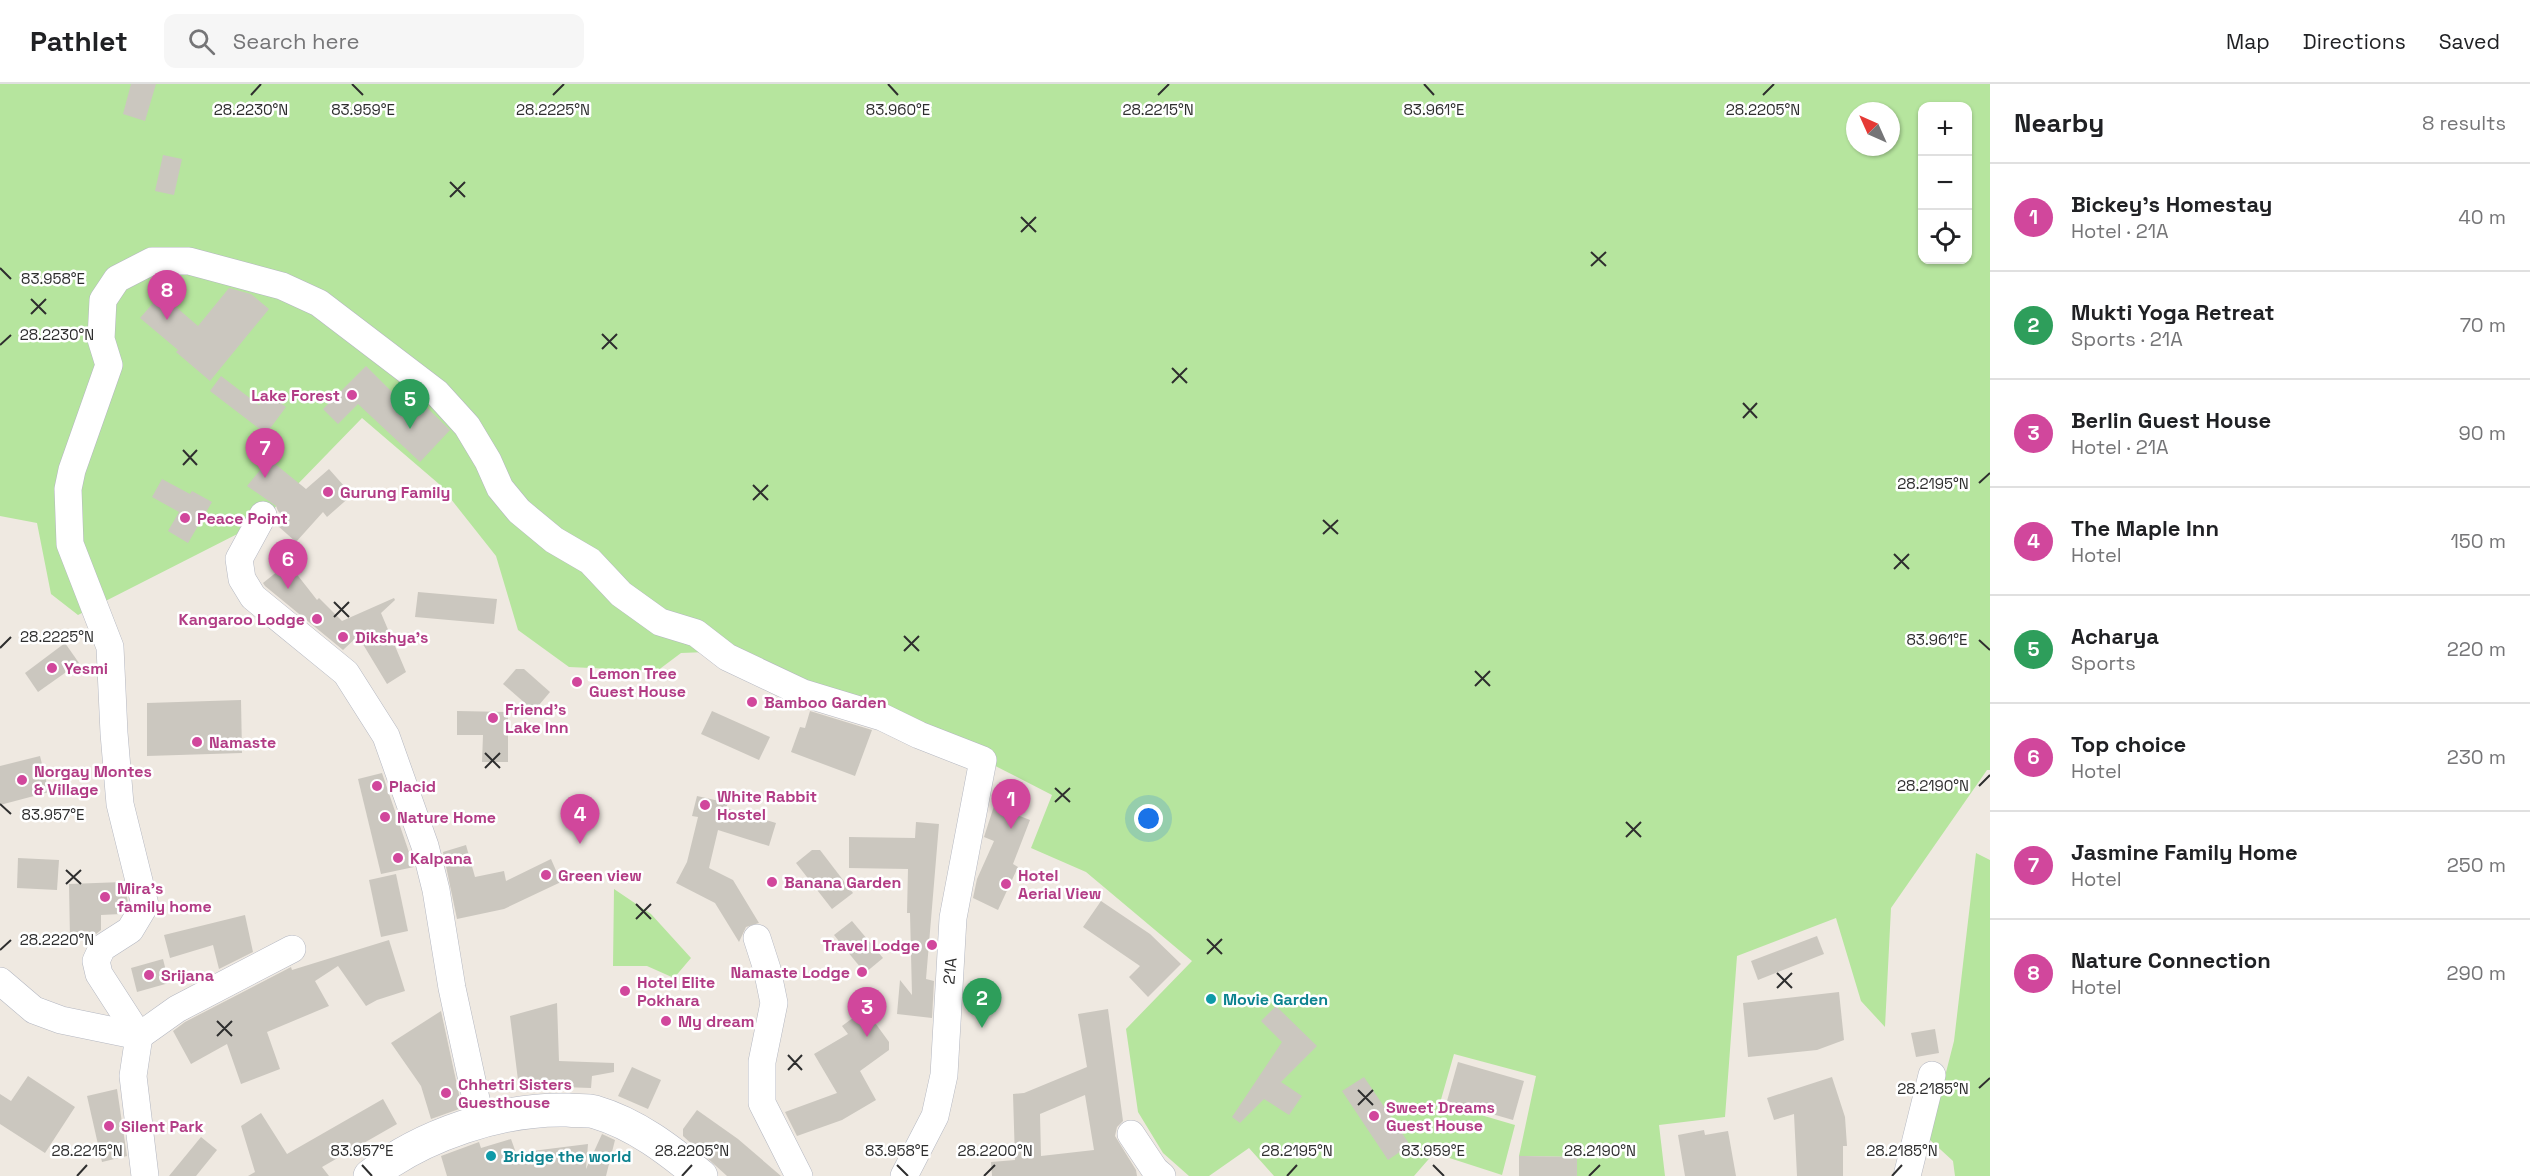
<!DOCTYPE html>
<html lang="en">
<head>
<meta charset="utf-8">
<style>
  :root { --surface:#fff; --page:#f6f6f6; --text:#202124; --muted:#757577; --line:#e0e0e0; --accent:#4264fb }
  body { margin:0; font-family:"Space Grotesk",sans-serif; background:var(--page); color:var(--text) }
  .controls { position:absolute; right:18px; top:18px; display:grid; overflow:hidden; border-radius:12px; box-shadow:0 2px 4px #0004 }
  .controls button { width:54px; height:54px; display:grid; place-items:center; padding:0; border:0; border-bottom:2px solid var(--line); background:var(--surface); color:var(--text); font:30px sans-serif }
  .compass { position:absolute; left:1846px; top:18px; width:54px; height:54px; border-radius:50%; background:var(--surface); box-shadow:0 2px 4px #0004; rotate:315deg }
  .you { position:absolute; left:1149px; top:735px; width:21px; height:21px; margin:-15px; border:4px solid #fff; border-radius:50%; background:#1a73e8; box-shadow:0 0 0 9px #1a73e833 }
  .badge { display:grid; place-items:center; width:39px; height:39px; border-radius:50%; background:var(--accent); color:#fff; font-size:20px; font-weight:700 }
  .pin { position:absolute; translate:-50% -50px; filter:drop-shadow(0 2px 3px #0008) }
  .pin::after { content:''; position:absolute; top:32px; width:21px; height:18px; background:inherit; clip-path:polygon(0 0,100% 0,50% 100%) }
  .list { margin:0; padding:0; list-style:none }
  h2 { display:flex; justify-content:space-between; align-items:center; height:78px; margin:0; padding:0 24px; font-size:26px }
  h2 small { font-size:20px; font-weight:400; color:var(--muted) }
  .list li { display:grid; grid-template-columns:39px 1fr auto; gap:18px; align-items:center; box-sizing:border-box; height:108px; padding:0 24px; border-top:2px solid var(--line) }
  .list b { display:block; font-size:22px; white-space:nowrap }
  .list p { margin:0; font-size:20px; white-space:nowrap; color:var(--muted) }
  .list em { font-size:20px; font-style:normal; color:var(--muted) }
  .icon { flex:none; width:33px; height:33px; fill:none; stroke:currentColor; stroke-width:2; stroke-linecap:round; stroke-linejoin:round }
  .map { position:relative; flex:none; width:1990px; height:1092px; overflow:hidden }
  header { display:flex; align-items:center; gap:36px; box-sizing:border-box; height:84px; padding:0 30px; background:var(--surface); border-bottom:2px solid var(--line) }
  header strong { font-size:28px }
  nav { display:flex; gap:33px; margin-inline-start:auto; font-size:21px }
  .search { width:420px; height:54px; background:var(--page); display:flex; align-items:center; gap:15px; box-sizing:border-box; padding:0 21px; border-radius:12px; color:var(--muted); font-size:22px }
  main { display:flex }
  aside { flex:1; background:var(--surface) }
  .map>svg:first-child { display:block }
  .green { fill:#b6e59e; fill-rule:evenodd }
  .building { fill:#cbc7bf; fill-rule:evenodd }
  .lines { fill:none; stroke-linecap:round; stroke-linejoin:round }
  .street-casing { stroke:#b4b7c1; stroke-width:28 }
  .secondary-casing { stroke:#b4b7c1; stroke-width:34 }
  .street { stroke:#fff; stroke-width:27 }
  .secondary { stroke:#fff; stroke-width:33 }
  .ticks { fill:none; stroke:#2e2e2e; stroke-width:2 }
  .hotel-dot { fill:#d1479c; stroke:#fff; stroke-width:2 }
  .culture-dot { fill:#0f9aa8; stroke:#fff; stroke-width:2 }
  .labels { text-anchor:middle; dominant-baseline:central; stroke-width:5; stroke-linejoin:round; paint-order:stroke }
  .hotel-label { font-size:16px; font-weight:bold; fill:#b23c85; stroke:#fff; text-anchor:start }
  .street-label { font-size:16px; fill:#2e2e2e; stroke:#fff }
  .culture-label { font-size:16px; font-weight:bold; fill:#0d838f; stroke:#fff; text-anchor:start }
  .ticks-label { font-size:15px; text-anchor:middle; fill:#2e2e2e; stroke:#fff; stroke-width:5; stroke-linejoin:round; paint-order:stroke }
</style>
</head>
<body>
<header>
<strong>Pathlet</strong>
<div class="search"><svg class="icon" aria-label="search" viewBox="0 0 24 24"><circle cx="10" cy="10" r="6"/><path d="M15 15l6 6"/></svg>Search here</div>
<nav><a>Map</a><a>Directions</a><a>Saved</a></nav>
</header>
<main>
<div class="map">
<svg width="1990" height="1092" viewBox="0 0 1990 1092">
  <rect width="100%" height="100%" fill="#efe9e1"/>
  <g class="green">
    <path d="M0,0h1990v686h-3l-96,138 -6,119 -24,-26 -25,-83 -99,38 -12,161 -66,8 6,51h-88v-19l-58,-1 17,-80 -82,-22 -14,49 75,22 -13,50 -68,-22 -20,23h-140l-25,-28 -40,28h-20l-26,-23 -25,-41 -12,-83 66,-68 -106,-89 -55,-24 21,-53 -174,-89 -88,-15 -58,-40 -51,2 -24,18 -88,-4 -51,-37 -22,-74 -57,-72 -77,-66 -101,104 -183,93 -27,-21 -14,-71 -37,-7zM1922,22h46v154h-46zM1855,27h36v36h-36z"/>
    <polygon points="1976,769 1990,776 1990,1092 1955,1092 1953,1077 1929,1055 1954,957"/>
    <polygon points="614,805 651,830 691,874 674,894 647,882 613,882"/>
  </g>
  <g class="building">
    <polygon points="131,0 156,0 145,37 123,30"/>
    <polygon points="163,71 182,75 174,111 155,107"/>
    <polygon points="229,204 251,210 269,225 210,297 176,268 178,266 140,234 161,210 198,242"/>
    <polygon points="366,282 393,309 400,301 415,312 450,346 420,378 358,320 338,340 323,325"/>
    <polygon points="221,292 259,321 268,310 286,323 266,350 210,307"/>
    <polygon points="269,375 306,405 329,385 352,411 327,433 323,428 296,458 278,442 285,434 278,427 276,422 247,402"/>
    <polygon points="162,395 190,410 192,407 212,418 188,459 168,447 179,428 152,413"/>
    <polygon points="288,479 317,516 319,514 342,537 394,514 395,516 381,529 406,588 387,600 358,552 343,566 265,502 263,499"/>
    <polygon points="418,508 497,515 494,540 415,533"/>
    <polygon points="65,559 79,579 38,608 25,589"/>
    <polygon points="516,585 524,585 550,608 534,627 503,600"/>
    <polygon points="241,616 242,669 147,672 147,619"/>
    <polygon points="457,627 508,628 508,678 482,678 483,651 457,651"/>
    <polygon points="712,627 770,653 759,676 701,650"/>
    <polygon points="810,627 872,646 855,692 791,668 800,643 805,644"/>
    <polygon points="40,672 49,708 0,721 0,682"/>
    <polygon points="382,689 414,783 381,790 358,695"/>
    <polygon points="697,712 728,719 726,724 776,739 769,762 718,746 709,784 733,796 759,839 746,843 739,858 715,819 676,799 687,778 698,733 692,732"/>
    <polygon points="994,722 1030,736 1013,780 1018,783 998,826 973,814 977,795 994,757 984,753"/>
    <polygon points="916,738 939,740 926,895 934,897 932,934 897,930 900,896 912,911 910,829 907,829 908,785 849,784 849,753 915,754"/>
    <polygon points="466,761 475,793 504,787 506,797 551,775 561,798 504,825 457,835 443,768"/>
    <polygon points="812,766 820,766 853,809 832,825 796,779"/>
    <polygon points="18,774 59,776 57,806 17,804"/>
    <polygon points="396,790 408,847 381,853 369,796"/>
    <polygon points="123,798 128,818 121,830 101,831 101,846 90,855 70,855 69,800"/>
    <polygon points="1101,817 1150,850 1181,880 1148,913 1129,893 1140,882 1083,843"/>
    <polygon points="245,831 253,868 219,885 213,861 170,874 164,851"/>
    <polygon points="852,837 883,874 865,889 834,851"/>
    <polygon points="1817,852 1824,870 1758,896 1751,877"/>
    <polygon points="389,856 405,907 377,916 366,922 338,882 315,897 329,922 267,948 280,985 241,1000 227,960 191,980 173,947 185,938 291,883 292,886"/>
    <polygon points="163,875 169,899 137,908 131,884"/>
    <polygon points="1839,908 1844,956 1817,966 1748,973 1743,919"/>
    <polygon points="557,919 559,977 614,979 614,988 592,992 591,1004 562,1003 563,997 519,1004 510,932"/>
    <polygon points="1276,922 1317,962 1281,998 1302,1012 1289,1031 1264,1015 1240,1039 1232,1033 1282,958 1261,937"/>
    <polygon points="865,925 889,958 889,966 860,987 876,1016 842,1036 797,1052 785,1028 837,1009 814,970 848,950 842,942"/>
    <path d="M1108,925l15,112 -6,6 -2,9 21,34 1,6h-145l-1,-14 24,-2 -2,-66 11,-1 63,-26 -9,-53zM1085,1011l9,55 -53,6 -1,-42z"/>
    <polygon points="441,927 462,1024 431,1035 421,1002 391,959"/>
    <polygon points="1935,945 1939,969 1916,973 1911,949"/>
    <polygon points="1458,978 1524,997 1513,1036 1447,1017"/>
    <polygon points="632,983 661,996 648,1025 618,1012"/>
    <polygon points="28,992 75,1023 45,1069 0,1040 0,1010 11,1017"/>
    <polygon points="1364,993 1410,1061 1388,1076 1342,1007"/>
    <polygon points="1832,993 1845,1033 1847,1062 1843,1062 1843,1092 1797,1092 1794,1030 1774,1036 1767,1014"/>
    <polygon points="117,1005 127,1072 102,1078 87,1012"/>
    <polygon points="383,1015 397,1040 322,1083 329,1092 248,1092 255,1088 241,1042 261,1029 287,1070"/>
    <polygon points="697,1026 738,1055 781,1092 727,1092 683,1052 683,1045"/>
    <polygon points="1704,1046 1705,1051 1728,1047 1736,1092 1685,1092 1678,1051"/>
    <polygon points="602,1050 615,1056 606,1092 447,1092 441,1072 479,1058 481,1064 511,1055 516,1069 588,1060 586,1085"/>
    <polygon points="201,1053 217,1066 196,1092 169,1092"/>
    <polygon points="1519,1072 1577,1073 1577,1092 1519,1092"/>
  </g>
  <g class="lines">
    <defs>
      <g id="street">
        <polyline points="263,431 239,475 242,495 253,513 346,589 386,652 425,762 436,806 452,904 481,1038"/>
        <polyline points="757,854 767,885 774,919 762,978 762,1019 799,1092"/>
        <polyline points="0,897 34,926 61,936 139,952 177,925 292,865"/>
        <polyline points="1131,1050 1155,1086 1162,1092"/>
        <polyline points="145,1092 133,992 139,952 99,890 96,877 102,864 130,846 145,821 120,720 114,649 110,563 70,460 68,405 72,386 109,281 101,255 103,216 117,195 152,177 189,177 282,202 319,219 437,309 467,342 488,377 500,404 519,427 554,456 590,477 621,510 660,538 696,549 727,573 803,609 882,633 919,651 983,676 953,834 944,991 935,1032 904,1092"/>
        <polyline points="1907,1092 1932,991"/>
      </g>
      <path id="secondary" d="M370,1092c52,-41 132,-68 198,-66 9,1 19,0 27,2 41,12 74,38 106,64"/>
    </defs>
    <use href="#street" class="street-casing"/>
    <use href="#secondary" class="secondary-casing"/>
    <use href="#street" class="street"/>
    <use href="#secondary" class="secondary"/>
  </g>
  <path class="ticks" d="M352,0l11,11M888,0l10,11M1424,0l10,11M251,11l10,-11M553,11l11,-11M1158,11l11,-11M1763,11l11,-11M450,98l15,15M450,113l15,-15M1021,133l15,15M1021,148l15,-15M1591,168l15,14M1591,182l15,-14M0,184l11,11M31,215l15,15M31,230l15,-15M602,250l15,15M0,261l11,-10M602,265l15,-15M1172,284l15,15M1172,299l15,-15M1743,319l14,15M1743,334l14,-15M183,366l14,15M183,381l14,-15M1979,399l11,-10M753,401l15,15M753,416l15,-15M1323,436l15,14M1323,450l15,-14M1894,470l15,15M1894,485l15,-15M334,518l15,15M334,533l15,-15M904,552l15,15M1979,556l11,10M0,564l11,-11M904,567l15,-15M1475,587l15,15M1475,602l15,-15M485,669l15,15M485,684l15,-15M1979,702l11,-11M1055,704l15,14M1055,718l15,-14M0,720l11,10M1626,738l15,15M1626,753l15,-15M66,786l15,14M66,800l15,-14M636,820l15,15M636,835l15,-15M1207,855l15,15M0,866l11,-10M1207,870l15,-15M1777,889l15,15M1777,904l15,-15M217,937l15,15M217,952l15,-15M788,971l14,15M788,986l14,-15M1979,1004l11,-10M1358,1006l15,15M1358,1021l15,-15M362,1081l10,11M897,1081l11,11M1433,1081l11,11M77,1092l10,-11M682,1092l10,-11M984,1092l11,-11M1287,1092l10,-11M1589,1092l11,-11M1892,1092l10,-11"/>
  <g class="hotel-dot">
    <circle cx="352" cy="311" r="6"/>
    <circle cx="328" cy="408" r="6"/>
    <circle cx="185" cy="434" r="6"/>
    <circle cx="317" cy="535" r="6"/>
    <circle cx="343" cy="553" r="6"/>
    <circle cx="52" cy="584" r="6"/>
    <circle cx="577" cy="598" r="6"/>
    <circle cx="752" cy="618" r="6"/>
    <circle cx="493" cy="634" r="6"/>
    <circle cx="197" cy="658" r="6"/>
    <circle cx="22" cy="696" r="6"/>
    <circle cx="377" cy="702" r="6"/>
    <circle cx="705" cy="721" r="6"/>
    <circle cx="385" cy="733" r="6"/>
    <circle cx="398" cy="774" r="6"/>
    <circle cx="546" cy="791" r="6"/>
    <circle cx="772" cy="798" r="6"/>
    <circle cx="1006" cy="800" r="6"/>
    <circle cx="105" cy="813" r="6"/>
    <circle cx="932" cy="861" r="6"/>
    <circle cx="862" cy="888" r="6"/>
    <circle cx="149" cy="891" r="6"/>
    <circle cx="625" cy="907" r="6"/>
    <circle cx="666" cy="937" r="6"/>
    <circle cx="446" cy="1009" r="6"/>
    <circle cx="1374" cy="1032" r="6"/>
    <circle cx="109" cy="1042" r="6"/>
  </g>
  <g class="culture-dot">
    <circle cx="1211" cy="915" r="6"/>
    <circle cx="491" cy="1072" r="6"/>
  </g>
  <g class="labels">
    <g class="hotel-label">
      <text x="340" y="311" text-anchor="end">Lake Forest</text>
      <text x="340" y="408">Gurung Family</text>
      <text x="197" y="434">Peace Point</text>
      <text x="305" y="535" text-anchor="end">Kangaroo Lodge</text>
      <text x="355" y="553">Dikshya's</text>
      <text x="64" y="584">Yesmi</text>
      <text x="589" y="589">Lemon Tree<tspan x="589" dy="18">Guest House</tspan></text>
      <text x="764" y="618">Bamboo Garden</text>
      <text x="505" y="625">Friend's<tspan x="505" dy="18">Lake Inn</tspan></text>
      <text x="209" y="658">Namaste</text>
      <text x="34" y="687">Norgay Montes<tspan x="34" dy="18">&amp; Village</tspan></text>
      <text x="389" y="702">Placid</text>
      <text x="717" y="712">White Rabbit<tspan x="717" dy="18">Hostel</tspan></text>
      <text x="397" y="733">Nature Home</text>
      <text x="410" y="774">Kalpana</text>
      <text x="558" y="791">Green view</text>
      <text x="1018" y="791">Hotel<tspan x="1018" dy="18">Aerial View</tspan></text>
      <text x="784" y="798">Banana Garden</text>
      <text x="117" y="804">Mira's<tspan x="117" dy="18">family home</tspan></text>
      <text x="920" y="861" text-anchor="end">Travel Lodge</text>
      <text x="850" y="888" text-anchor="end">Namaste Lodge</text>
      <text x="161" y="891">Srijana</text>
      <text x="637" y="898">Hotel Elite<tspan x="637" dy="18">Pokhara</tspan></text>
      <text x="678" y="937">My dream</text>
      <text x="458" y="1000">Chhetri Sisters<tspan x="458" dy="18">Guesthouse</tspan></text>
      <text x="1386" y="1023">Sweet Dreams<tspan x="1386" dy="18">Guest House</tspan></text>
      <text x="121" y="1042">Silent Park</text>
    </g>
    <g class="street-label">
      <text transform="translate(950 887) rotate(-85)">21A</text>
    </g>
    <g class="culture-label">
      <text x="1223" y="915">Movie Garden</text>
      <text x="503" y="1072">Bridge the world</text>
    </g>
  </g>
  <g class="ticks-label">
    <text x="898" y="31">83.960°E</text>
    <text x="363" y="31">83.959°E</text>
    <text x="553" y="31">28.2225°N</text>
    <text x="1434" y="31">83.961°E</text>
    <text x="251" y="31">28.2230°N</text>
    <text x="1158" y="31">28.2215°N</text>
    <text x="1763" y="31">28.2205°N</text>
    <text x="53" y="200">83.958°E</text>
    <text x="57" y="256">28.2230°N</text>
    <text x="1933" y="405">28.2195°N</text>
    <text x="57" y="558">28.2225°N</text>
    <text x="1937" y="561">83.961°E</text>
    <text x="1933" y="707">28.2190°N</text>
    <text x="53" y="736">83.957°E</text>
    <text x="57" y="861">28.2220°N</text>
    <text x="1933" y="1010">28.2185°N</text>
    <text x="87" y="1072">28.2215°N</text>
    <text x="692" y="1072">28.2205°N</text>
    <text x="995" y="1072">28.2200°N</text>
    <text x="1297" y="1072">28.2195°N</text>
    <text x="1600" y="1072">28.2190°N</text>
    <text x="1902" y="1072">28.2185°N</text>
    <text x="362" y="1072">83.957°E</text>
    <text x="897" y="1072">83.958°E</text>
    <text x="1433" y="1072">83.959°E</text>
  </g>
</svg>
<div class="controls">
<button>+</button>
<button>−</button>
<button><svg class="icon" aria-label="locate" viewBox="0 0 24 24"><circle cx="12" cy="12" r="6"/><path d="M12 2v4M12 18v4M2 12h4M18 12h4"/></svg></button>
</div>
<svg class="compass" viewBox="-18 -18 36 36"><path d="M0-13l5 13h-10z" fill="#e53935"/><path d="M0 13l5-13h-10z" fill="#757577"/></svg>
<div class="you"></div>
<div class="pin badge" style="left:1011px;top:745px;background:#d1479c">1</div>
<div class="pin badge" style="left:982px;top:944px;background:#2e9e5b">2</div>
<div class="pin badge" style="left:867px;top:953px;background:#d1479c">3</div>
<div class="pin badge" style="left:580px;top:760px;background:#d1479c">4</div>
<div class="pin badge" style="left:410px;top:345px;background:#2e9e5b">5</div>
<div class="pin badge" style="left:288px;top:505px;background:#d1479c">6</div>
<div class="pin badge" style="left:265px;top:394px;background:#d1479c">7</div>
<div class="pin badge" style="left:167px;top:236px;background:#d1479c">8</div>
</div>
<aside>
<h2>Nearby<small>8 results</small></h2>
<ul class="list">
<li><span class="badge" style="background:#d1479c">1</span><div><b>Bickey's Homestay</b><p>Hotel · 21A</p></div><em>40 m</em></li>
<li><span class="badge" style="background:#2e9e5b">2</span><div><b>Mukti Yoga Retreat</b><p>Sports · 21A</p></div><em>70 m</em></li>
<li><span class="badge" style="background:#d1479c">3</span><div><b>Berlin Guest House</b><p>Hotel · 21A</p></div><em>90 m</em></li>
<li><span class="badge" style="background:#d1479c">4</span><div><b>The Maple Inn</b><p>Hotel</p></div><em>150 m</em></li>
<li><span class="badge" style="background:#2e9e5b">5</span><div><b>Acharya</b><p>Sports</p></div><em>220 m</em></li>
<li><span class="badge" style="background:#d1479c">6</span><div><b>Top choice</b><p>Hotel</p></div><em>230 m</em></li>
<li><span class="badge" style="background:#d1479c">7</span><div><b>Jasmine Family Home</b><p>Hotel</p></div><em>250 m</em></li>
<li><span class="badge" style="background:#d1479c">8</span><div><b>Nature Connection</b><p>Hotel</p></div><em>290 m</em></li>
</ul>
</aside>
</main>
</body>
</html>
